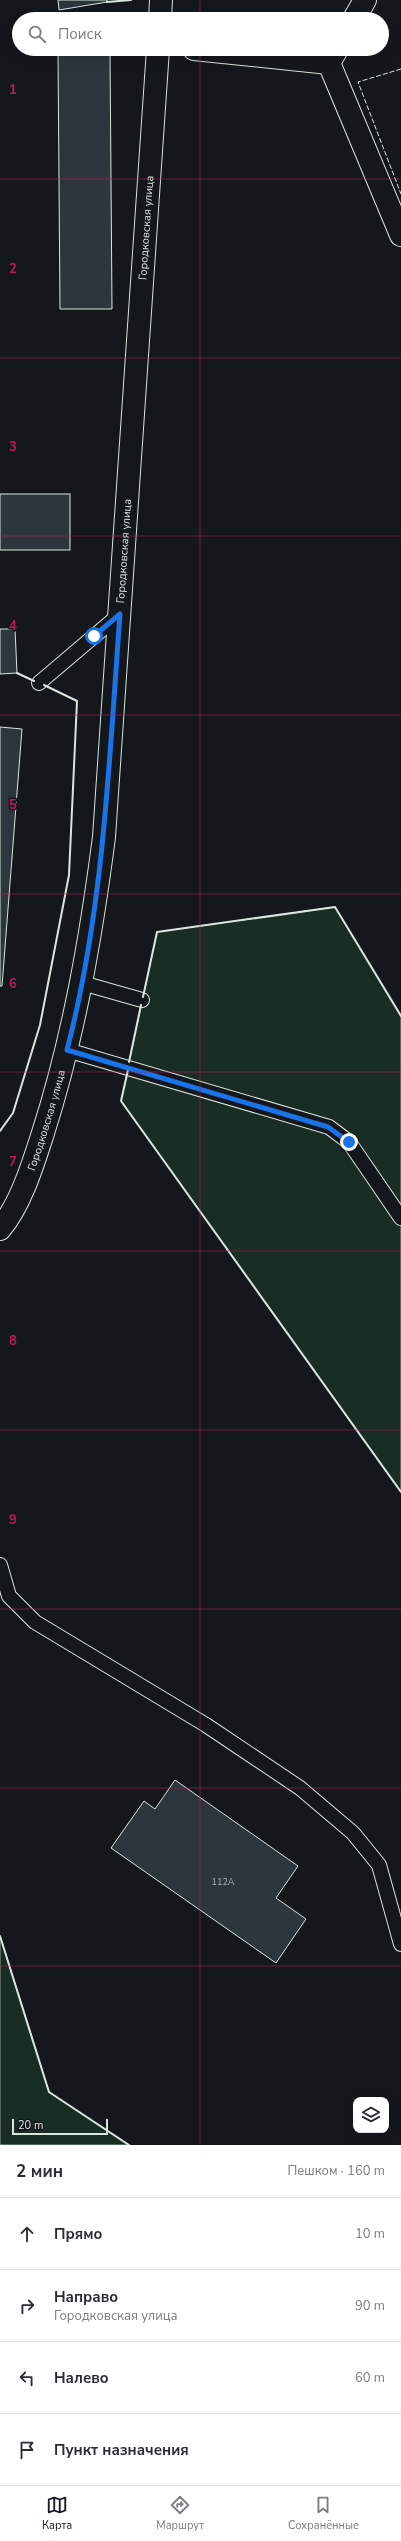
<!DOCTYPE html>
<html lang="ru">
<head>
<meta charset="utf-8">
<style>
  :root { --surface:#fff; --page:#f7f7f7; --text:#2b2b33; --muted:#7c7c81; --line:#e1e1e2; --accent:#111827 }
  body { margin:0; font-family:"Nunito Sans",sans-serif; background:var(--page); color:var(--text) }
  .controls { position:absolute; right:12px; bottom:12px; display:grid; overflow:hidden; border-radius:8px; box-shadow:0 4px 16px #0002 }
  .controls button { width:36px; height:36px; display:grid; place-items:center; padding:0; border:0; border-bottom:1px solid var(--line); background:var(--surface); color:var(--text); font:20px sans-serif }
  .scale { position:absolute; left:12px; bottom:10px; width:96px; box-sizing:border-box; padding-left:4px; border:2px solid #d8e6dc; border-top:0; font-size:11px; line-height:14px; white-space:nowrap; color:#d8e6dc; -webkit-text-stroke:3px #14181c; paint-order:stroke }
  .stop { position:absolute; width:12px; height:12px; margin:-9px; border:3px solid #1a73e8; border-radius:50%; background:#fff }
  .stop.end { background:#1a73e8; border-color:#fff; box-shadow:0 1px 4px #0008 }
  .list { margin:0; padding:0; list-style:none }
  h2 { display:flex; justify-content:space-between; align-items:center; height:52px; margin:0; padding:0 16px; font-size:17px }
  h2 small { font-size:13px; font-weight:400; color:var(--muted) }
  .list li { display:grid; grid-template-columns:26px 1fr auto; gap:12px; align-items:center; box-sizing:border-box; height:72px; padding:0 16px; border-top:1px solid var(--line) }
  .list b { display:block; font-size:15px; white-space:nowrap }
  .list p { margin:0; font-size:13px; white-space:nowrap; color:var(--muted) }
  .list em { font-size:13px; font-style:normal; color:var(--muted) }
  .icon { flex:none; width:22px; height:22px; fill:none; stroke:currentColor; stroke-width:2; stroke-linecap:round; stroke-linejoin:round }
  .map { position:relative; flex:none; width:401px; height:2145px; overflow:hidden }
  .search { position:absolute; background:var(--surface); box-shadow:0 4px 16px #0002; left:12px; right:12px; top:12px; height:44px; display:flex; align-items:center; gap:10px; box-sizing:border-box; padding:0 14px; border-radius:22px; color:var(--muted); font-size:15px }
  .sheet { height:340px; background:var(--surface) }
  nav { display:flex; justify-content:space-around; align-items:center; box-sizing:border-box; height:56px; border-top:1px solid var(--line); background:var(--surface); font-size:11px; color:var(--muted) }
  nav a { display:grid; justify-items:center; gap:2px }
  nav .on { color:var(--accent) }
  .map>svg:first-child { display:block }
  .green { fill:#1a2d24; stroke:#939e99 }
  .building { fill:#2c363c; stroke:#d8e6dc }
  .lines { fill:none; stroke-linecap:round; stroke-linejoin:round }
  .lane-casing { stroke:#d8e6dc; stroke-width:16 }
  .street-casing { stroke:#d8e6dc; stroke-width:24 }
  .secondary-casing { stroke:#d8e6dc; stroke-width:24 }
  .lane { stroke:#14181c; stroke-width:14 }
  .street { stroke:#14181c; stroke-width:22 }
  .secondary { stroke:#14181c; stroke-width:22 }
  .fence { stroke:#d8e6dc; stroke-width:1; stroke-dasharray:5 2; stroke-linecap:butt }
  .wall { stroke:#d8e6dc; stroke-width:2 }
  .route { stroke:#1a73e8; stroke-width:5 }
  .grid { fill:none; stroke:#c2185b; stroke-width:1; stroke-opacity:0.55 }
  .labels { text-anchor:middle; dominant-baseline:central; stroke-width:3; stroke-linejoin:round; paint-order:stroke }
  .number-label { font-size:9px; fill:#adbab4 }
  .street-label { font-size:11px; fill:#d8e6dc; stroke:#14181c }
  .grid-label { font-size:13px; text-anchor:middle; font-weight:bold; fill:#c2185b; stroke:#14181c; stroke-width:3; stroke-linejoin:round; paint-order:stroke }
</style>
</head>
<body>
<div class="map">
<svg width="401" height="2145" viewBox="0 0 401 2145">
  <rect width="100%" height="100%" fill="#14181c"/>
  <g class="green">
    <polygon points="335,907 401,1016 401,1492 121,1101 157,932"/>
    <polygon points="0,1936 49,2092 129,2145 0,2145"/>
  </g>
  <g class="building">
    <polygon points="58,0 107,0 107,2 59,10"/>
    <polygon points="110,52 112,309 60,309 58,53"/>
    <rect x="0" y="494" width="70" height="56"/>
    <polygon points="0,629 15,629 17,673 0,674"/>
    <polygon points="0,727 22,729 2,986 0,986"/>
    <polygon points="175,1780 298,1866 276,1898 306,1919 276,1963 111,1848 144,1801 155,1809"/>
  </g>
  <g class="lines">
    <defs>
      <g id="lane">
        <polyline points="39,683 119,615"/>
        <polyline points="82,983 142,1000"/>
        <polyline points="67,1050 329,1127 349,1142 401,1218"/>
        <polyline points="0,1565 9,1596 35,1622 206,1725 300,1788 353,1833 379,1865 401,1944"/>
      </g>
      <g id="street">
        <polyline points="354,19 365,0"/>
        <polyline points="194,49 329,63"/>
        <polyline points="337,49 329,63 401,235"/>
      </g>
      <g id="secondary">
        <polyline points="160,19 161,0"/>
        <path id="s1" d="M0,1229c21,-25 33,-65 43,-96 31,-97 48,-196 61,-296l54,-788"/>
      </g>
    </defs>
    <use href="#lane" class="lane-casing"/>
    <use href="#street" class="street-casing"/>
    <use href="#secondary" class="secondary-casing"/>
    <use href="#lane" class="lane"/>
    <use href="#street" class="street"/>
    <use href="#secondary" class="secondary"/>
    <polyline class="fence" points="401,69 358,82 401,194"/>
    <g class="wall">
      <polyline points="107,2 131,0"/>
      <polyline points="17,673 34,681"/>
      <polyline points="143,997 157,932 335,907 401,1016"/>
      <polyline points="129,1062 141,1005"/>
      <polyline points="128,1070 121,1101 401,1492"/>
      <polyline points="0,1131 13,1113 40,1025 69,875 77,701 44,685"/>
      <polyline points="0,1936 49,2092 129,2145"/>
    </g>
  </g>
  <g class="lines">
    <path class="route" d="M94,636l26,-22c-11,147 -16,294 -53,436l261,77 21,15"/>
  </g>
  <path class="grid" d="M200,0v19M200,49v2096M0,179h401M0,358h401M0,536h401M0,715h401M0,894h401M0,1072h401M0,1251h401M0,1430h401M0,1609h401M0,1788h401M0,1966h401"/>
  <g class="labels">
    <g class="number-label">
      <text x="223" y="1882">112А</text>
    </g>
    <g class="street-label">
      <text stroke="none"><textPath href="#s1" startOffset="1019">Городковская улица</textPath></text>
      <text stroke="none"><textPath href="#s1" startOffset="695">Городковская улица</textPath></text>
      <text stroke="none"><textPath href="#s1" startOffset="119">Городковская улица</textPath></text>
    </g>
  </g>
  <g class="grid-label">
    <text x="13" y="94">1</text>
    <text x="13" y="273">2</text>
    <text x="13" y="451">3</text>
    <text x="13" y="630">4</text>
    <text x="13" y="809">5</text>
    <text x="13" y="988">6</text>
    <text x="13" y="1166">7</text>
    <text x="13" y="1345">8</text>
    <text x="13" y="1524">9</text>
  </g>
</svg>
<div class="controls">
<button><svg class="icon" aria-label="layers" viewBox="0 0 24 24"><path d="M12 4l9 5-9 5-9-5zM3 14l9 5 9-5"/></svg></button>
</div>
<div class="scale">20 m</div>
<div class="stop" style="left:94px;top:636px"></div>
<div class="stop end" style="left:349px;top:1142px"></div>
<div class="search"><svg class="icon" aria-label="search" viewBox="0 0 24 24"><circle cx="10" cy="10" r="6"/><path d="M15 15l6 6"/></svg>Поиск</div>
</div>
<section class="sheet">
<h2>2 мин<small>Пешком · 160 m</small></h2>
<ul class="list">
<li><svg class="icon" aria-label="ahead" viewBox="0 0 24 24"><path d="M12 20V5M6 11l6-6 6 6"/></svg><div><b>Прямо</b></div><em>10 m</em></li>
<li><svg class="icon" aria-label="right" viewBox="0 0 24 24"><path d="M7 20v-9h11M14 6l5 5-5 5"/></svg><div><b>Направо</b><p>Городковская улица</p></div><em>90 m</em></li>
<li><svg class="icon" aria-label="left" viewBox="0 0 24 24"><path d="M17 20v-9H6M10 6l-5 5 5 5"/></svg><div><b>Налево</b></div><em>60 m</em></li>
<li><svg class="icon" aria-label="arrive" viewBox="0 0 24 24"><path d="M6 21V4h12l-3 4 3 4H6"/></svg><div><b>Пункт назначения</b></div></li>
</ul>
</section>
<nav>
<a class="on"><svg class="icon" aria-label="map" viewBox="0 0 24 24"><path d="M3 6l6-2 6 2 6-2v14l-6 2-6-2-6 2zM9 4v14M15 6v14"/></svg>Карта</a>
<a><svg class="icon" aria-label="directions" viewBox="0 0 24 24"><path d="M12 3l9 9-9 9-9-9zM9 14v-3h6M13 9l2 2-2 2"/></svg>Маршрут</a>
<a><svg class="icon" aria-label="saved" viewBox="0 0 24 24"><path d="M7 4h10v16l-5-4-5 4z"/></svg>Сохранённые</a>
</nav>
</body>
</html>
